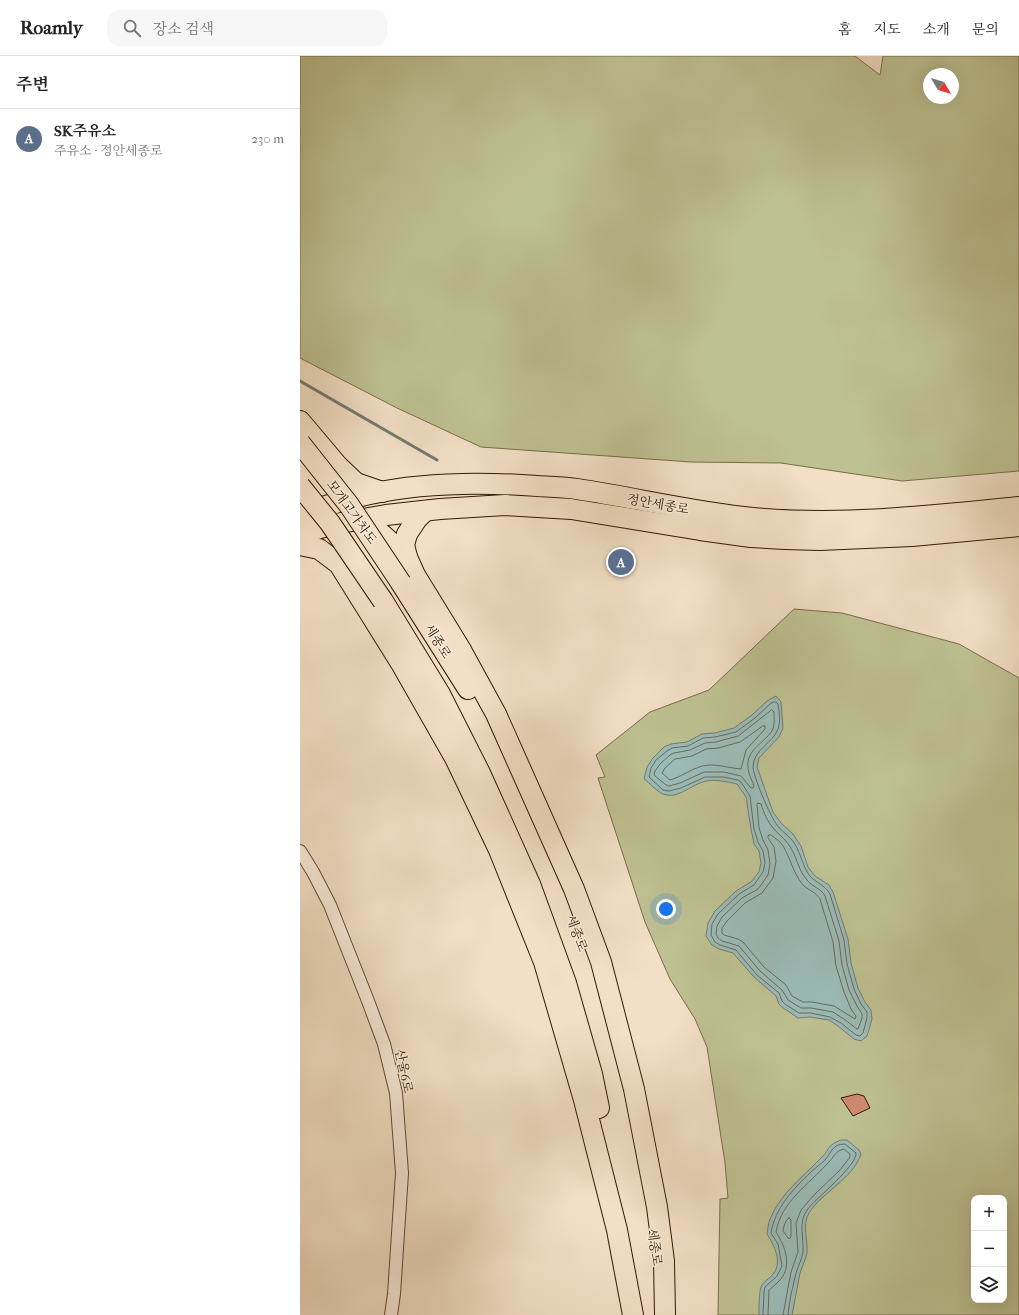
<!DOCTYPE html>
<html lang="ko">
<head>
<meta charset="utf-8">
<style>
  :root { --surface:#fff; --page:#f6f6f6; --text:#222; --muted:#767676; --line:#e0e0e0; --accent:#8f2418 }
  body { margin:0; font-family:"IM FELL French Canon","Noto Serif KR",serif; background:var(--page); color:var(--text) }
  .controls { position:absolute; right:12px; bottom:12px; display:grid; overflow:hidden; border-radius:8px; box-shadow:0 4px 16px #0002 }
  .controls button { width:36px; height:36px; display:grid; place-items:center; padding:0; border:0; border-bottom:1px solid var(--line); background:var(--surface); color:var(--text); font:20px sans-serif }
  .compass { position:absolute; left:623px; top:12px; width:36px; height:36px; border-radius:50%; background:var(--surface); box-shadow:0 4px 16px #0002; rotate:128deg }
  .you { position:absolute; left:366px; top:853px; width:14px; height:14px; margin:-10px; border:3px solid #fff; border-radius:50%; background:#1a73e8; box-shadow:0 0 0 6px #1a73e833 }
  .badge { display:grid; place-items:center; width:26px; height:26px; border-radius:50%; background:var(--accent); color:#fff; font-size:13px; font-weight:700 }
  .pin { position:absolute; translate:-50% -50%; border:2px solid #fff; box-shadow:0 1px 4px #0006 }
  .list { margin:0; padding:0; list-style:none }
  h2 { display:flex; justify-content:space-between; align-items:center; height:52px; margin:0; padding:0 16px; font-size:17px }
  h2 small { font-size:13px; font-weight:400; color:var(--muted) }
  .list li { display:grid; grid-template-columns:26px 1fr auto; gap:12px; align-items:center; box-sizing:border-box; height:60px; padding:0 16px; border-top:1px solid var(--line) }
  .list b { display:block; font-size:15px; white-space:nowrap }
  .list p { margin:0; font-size:13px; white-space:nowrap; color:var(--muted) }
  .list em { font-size:13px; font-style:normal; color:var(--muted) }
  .icon { flex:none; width:22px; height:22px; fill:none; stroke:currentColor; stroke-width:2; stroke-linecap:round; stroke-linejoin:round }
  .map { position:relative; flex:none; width:719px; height:1259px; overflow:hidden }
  header { display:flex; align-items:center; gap:24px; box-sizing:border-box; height:56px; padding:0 20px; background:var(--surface); border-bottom:1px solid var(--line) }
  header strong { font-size:19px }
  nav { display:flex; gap:22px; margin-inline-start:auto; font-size:14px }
  .search { width:280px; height:36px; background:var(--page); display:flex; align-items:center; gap:10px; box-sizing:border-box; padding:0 14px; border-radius:12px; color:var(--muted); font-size:15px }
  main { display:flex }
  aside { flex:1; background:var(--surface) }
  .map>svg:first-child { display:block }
  .green { fill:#bec192; stroke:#7a6c4a; fill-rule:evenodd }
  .water { fill:#9bbcb8; stroke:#737a70 }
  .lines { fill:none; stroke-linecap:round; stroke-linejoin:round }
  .shore { stroke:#686a5e; stroke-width:1 }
  .stream { stroke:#737a70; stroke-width:3 }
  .building { fill:#ce8971; stroke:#361703 }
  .minor-casing { stroke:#654934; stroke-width:14 }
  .trunk-casing { stroke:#361703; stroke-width:22 }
  .minor { stroke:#f7ead9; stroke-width:12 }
  .trunk { stroke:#f2dfc5; stroke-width:20 }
  .trunk-bridge-casing { stroke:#361703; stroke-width:22; stroke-linecap:butt }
  .trunk-bridge { stroke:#f2dfc5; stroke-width:20 }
  .labels { text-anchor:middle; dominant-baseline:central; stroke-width:3; stroke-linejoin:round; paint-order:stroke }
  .street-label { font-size:13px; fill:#361703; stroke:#f7ead9 }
</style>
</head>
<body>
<header>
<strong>Roamly</strong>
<div class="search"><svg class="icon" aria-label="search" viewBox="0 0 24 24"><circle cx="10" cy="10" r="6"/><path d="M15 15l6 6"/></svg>장소 검색</div>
<nav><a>홈</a><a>지도</a><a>소개</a><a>문의</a></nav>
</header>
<main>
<aside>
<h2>주변<small></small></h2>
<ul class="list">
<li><span class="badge" style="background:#5c6f8a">A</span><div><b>SK주유소</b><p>주유소 · 정안세종로</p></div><em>230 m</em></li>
</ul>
</aside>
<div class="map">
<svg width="719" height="1259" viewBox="0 0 719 1259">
  <rect width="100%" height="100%" fill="#f2dfc5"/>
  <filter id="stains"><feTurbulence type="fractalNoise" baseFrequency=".005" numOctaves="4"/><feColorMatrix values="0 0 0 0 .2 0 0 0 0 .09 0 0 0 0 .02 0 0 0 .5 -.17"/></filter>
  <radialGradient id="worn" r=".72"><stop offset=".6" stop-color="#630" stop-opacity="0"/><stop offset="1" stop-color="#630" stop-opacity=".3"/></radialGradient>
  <g class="green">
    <path d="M0,0h555l25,19 3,-19h136v415l-117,10 -121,-18 -90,-1 -210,-15 -84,-39 -97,-50zM629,18h24v24h-24z"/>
    <path d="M494,553l48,4 117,31 60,34v637h-301l2,-116 8,-1 -3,-35 -18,-116 -12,-28 -25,-40 -25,-57 -47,-144 7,-1 -9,-22 54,-43 59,-22zM674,1142h30v102h-30z"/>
  </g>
  <g class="water">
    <path d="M476,640l5,6 2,26 -4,9 -20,21 -2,9 16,45 8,11 12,11 8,12 7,21 7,9 14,9 4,7 15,47 3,24 7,25 7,14 6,8 1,9 -5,17 -6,5 -7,-2 -16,-13 -9,-6 -19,-3 -12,1 -16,-11 -3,-3 -3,-8 -22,-19 -21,-24 -14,-4 -7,-4 -6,-9 2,-13 7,-12 21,-20 15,-9 8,-10 2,-9 -2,-12 -5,-7 -3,-15 -5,-32 -9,-13c-10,-2 -20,-5 -30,-3 -15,2 -28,19 -44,13 -7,-3 -13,-11 -19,-15l3,-12 6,-9 11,-11 7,-3 16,-2 15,-8 13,-1 19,-5 18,-13 15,-14z"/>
    <path d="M541,1084h6l12,10 2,4c-8,25 -39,38 -52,59 -7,12 -1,27 -2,40 -1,6 -5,13 -7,20 -3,14 -5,28 -8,42h-33c0,-7 0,-23 2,-28 2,-6 9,-8 12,-13 10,-12 1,-29 -6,-40 1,-5 1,-10 3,-15 10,-25 33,-42 51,-61 10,-10 5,-12 20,-18z"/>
  </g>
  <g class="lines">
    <g class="shore">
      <path d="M474,646h2l2,2c1,8 3,17 0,25 -5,14 -24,20 -25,37 -1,8 18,52 24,59 7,9 15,12 20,23 5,10 6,19 13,28 6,7 15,9 20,18l14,46 3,24 7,25 7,15 6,8v6l-4,15 -3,3 -4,-1 -15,-12 -11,-6 -19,-4h-12l-14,-9 -3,-3 -3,-8 -22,-18 -21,-25 -16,-5 -5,-3 -4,-7 1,-11 6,-10 21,-20 15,-9 9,-13 2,-9 -2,-12 -5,-9 -4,-13 -4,-33 -9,-14 -3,-2 -15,-3h-18l-24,11 -12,3 -6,-1 -14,-13 2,-9 5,-8 11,-9 5,-3 16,-2 15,-8 12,-1 21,-5 19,-14 15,-14z"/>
      <path d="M472,654l2,2c0,6 1,14 -2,19 -8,12 -26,19 -24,36 0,6 4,13 6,19l-1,2h-2l-10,-12 -17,-4h-20l-24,11 -11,3 -3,-1 -12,-10 1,-4 5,-7 10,-9 4,-2 16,-3 15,-7 11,-1 22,-6z"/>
      <path d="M463,670h2v3l-19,21 -5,19c-13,-1 -26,-6 -39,-3 -11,3 -21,11 -32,14l-8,-7 3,-5 10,-9 17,-3 14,-7 12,-1 22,-6z"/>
      <path d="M458,747l3,1c3,9 6,17 13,25 6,7 13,11 18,21 6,11 6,19 15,30 5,7 14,8 18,16l14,45 3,24 7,25 8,16 5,8v4l-4,11h-1l-13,-10 -11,-7 -22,-4h-10l-13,-8 -6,-10 -22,-19 -21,-25 -17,-5 -4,-3 -2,-4 1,-8 5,-9 20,-19 16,-9 10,-14 2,-11 -2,-14 -5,-10 -4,-12 -2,-23z"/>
      <path d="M469,779h2c4,3 9,6 12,11 8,13 9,25 20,39 5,5 13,7 17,14l13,43 3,24 8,26 7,17 5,7 -1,3 -21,-13 -22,-4h-9l-11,-6 -6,-11 -22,-18 -21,-25 -5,-3 -14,-4 -2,-2v-5l5,-7 18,-18 17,-10 11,-15 3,-17 -2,-14 -6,-9z"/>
      <path d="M489,1162l2,2v17l-2,2 -6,-8c1,-5 2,-11 6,-13z"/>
      <path d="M463,1259l1,-23 1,-5 12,-11 5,-10 -4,-22 -7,-11c4,-25 22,-44 40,-61 4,-4 10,-8 14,-12 7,-8 7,-16 20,-16l11,9c1,13 -40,45 -49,57 -9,13 -3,28 -4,42 -1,7 -5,14 -7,21 -3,13 -7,28 -8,42"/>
      <path d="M468,1259l1,-25c4,-3 8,-7 12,-11 11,-14 4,-33 -5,-47 5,-30 33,-48 52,-69 6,-6 7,-12 16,-14l6,5v3l-10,13 -25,24 -14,16 -5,13 2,29 -7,20 -8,43"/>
    </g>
    <polyline class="stream" points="0,325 137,404"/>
  </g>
  <polygon class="building" points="557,1038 564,1040 570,1052 553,1060 541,1042"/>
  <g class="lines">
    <defs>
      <polyline id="minor" points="0,795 13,816 30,849 68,945 84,988 96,1037 102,1117 94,1238 91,1259"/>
      <g id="trunk">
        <polyline points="0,365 38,410 56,427 82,436"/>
        <polyline points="125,455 117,463 107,478 104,489 107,501 115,519 161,594 196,658 274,833 301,906 334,1033 357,1151 364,1205 365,1259"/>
        <path d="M0,458c23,-7 46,-15 70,-20 54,-12 112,-12 167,-8 13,1 27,1 40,3 59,9 117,23 176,29 89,8 178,-2 266,-11"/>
        <polyline points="56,463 76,473 107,501"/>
        <polyline points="0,478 35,468 86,459 140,453 205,449 271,453 400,474 451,481 485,483 520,484 612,480 719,470"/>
        <polyline points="0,489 19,493 39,508 102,609 155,702 199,794 244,906 284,1044 317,1174 333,1259"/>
        <polyline points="101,527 168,633"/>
        <polyline points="83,545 140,638 180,717 230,828 266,927 292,1018 299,1052"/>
      </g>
    </defs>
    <use href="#minor" class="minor-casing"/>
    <use href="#trunk" class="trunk-casing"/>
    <use href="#minor" class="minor"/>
    <use href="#trunk" class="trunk"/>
    <defs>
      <g id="trunk-bridge">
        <polyline points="0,387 49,449 101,527"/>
        <polyline points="0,430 30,467 83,545"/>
      </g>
    </defs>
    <use href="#trunk-bridge" class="trunk-bridge-casing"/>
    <use href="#trunk-bridge" class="trunk-bridge"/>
  </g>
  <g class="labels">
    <g class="street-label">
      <text transform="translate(358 448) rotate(10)">정안세종로</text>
      <text transform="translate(52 456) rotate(54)">모개고가차도</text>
      <text transform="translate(138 585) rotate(58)">세종로</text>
      <text transform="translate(277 877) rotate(70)">세종로</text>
      <text transform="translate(104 1015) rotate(78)">산울6로</text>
      <text transform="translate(355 1191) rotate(82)">세종로</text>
    </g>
  </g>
  <rect width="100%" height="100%" filter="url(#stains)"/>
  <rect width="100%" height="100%" fill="url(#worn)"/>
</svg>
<div class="controls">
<button>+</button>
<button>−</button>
<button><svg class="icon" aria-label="layers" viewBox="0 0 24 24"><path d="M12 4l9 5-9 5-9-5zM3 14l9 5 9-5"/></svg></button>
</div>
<svg class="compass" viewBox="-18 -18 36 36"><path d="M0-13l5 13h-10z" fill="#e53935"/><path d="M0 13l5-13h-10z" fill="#767676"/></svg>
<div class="you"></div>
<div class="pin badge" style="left:321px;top:506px;background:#5c6f8a">A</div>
</div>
</main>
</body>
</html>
